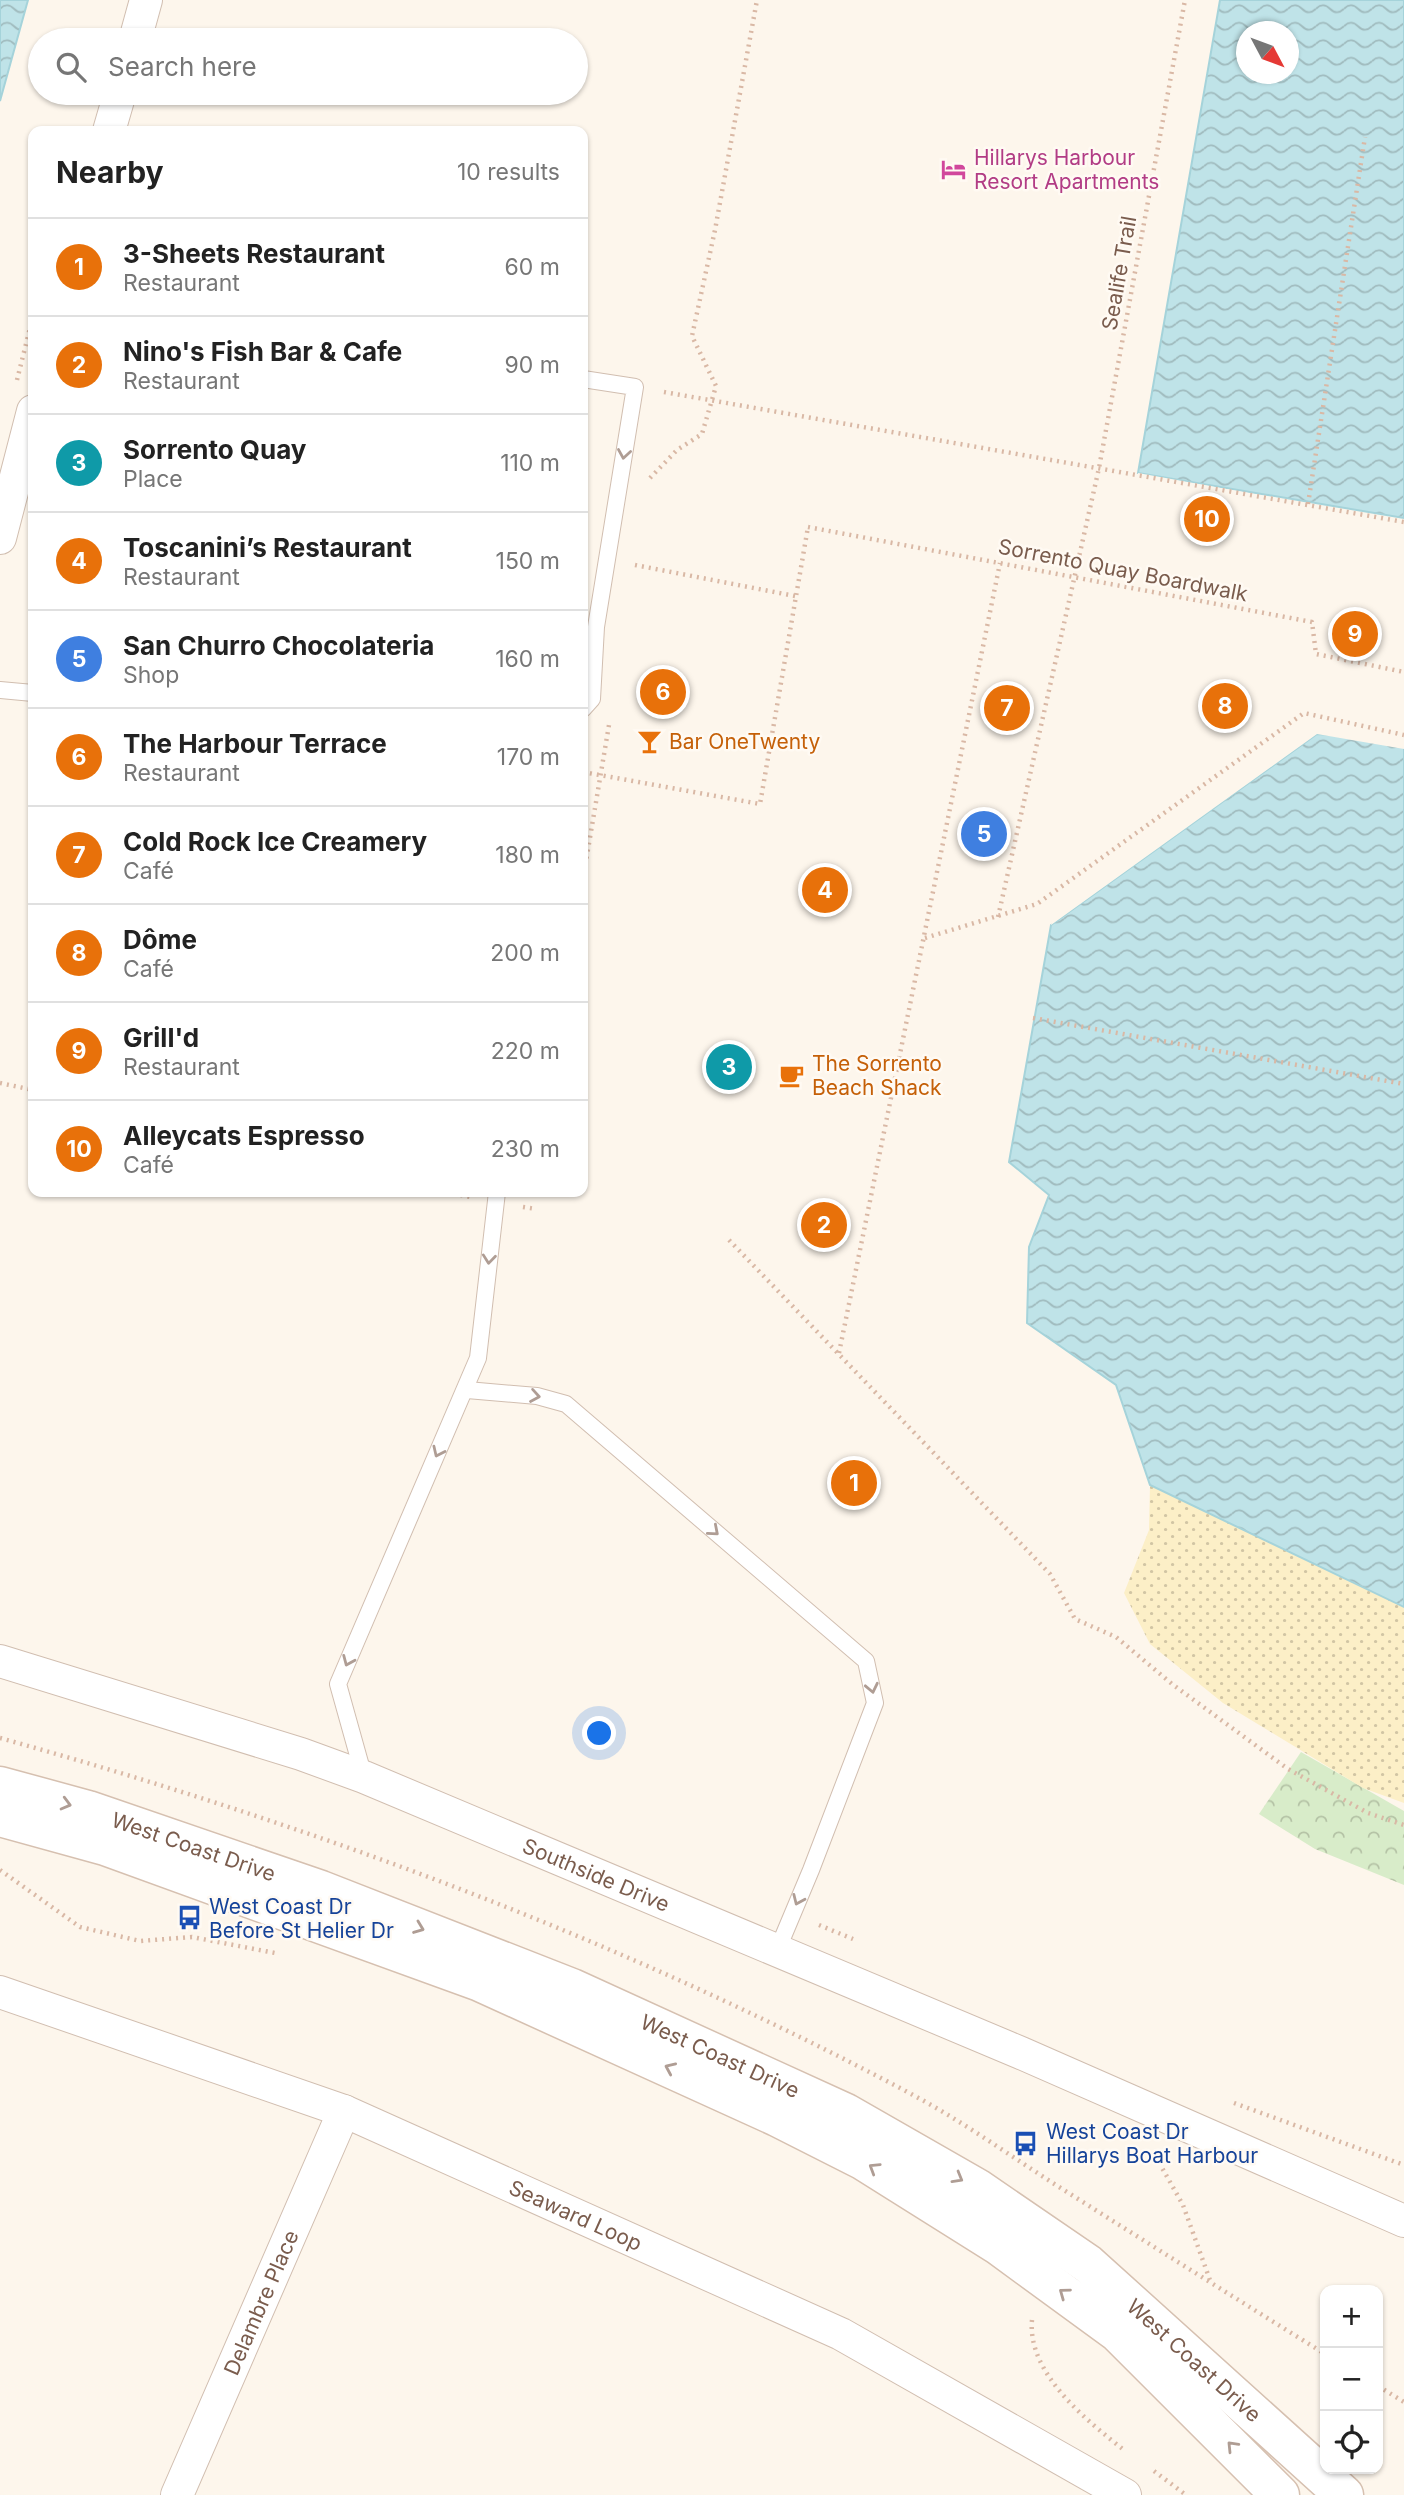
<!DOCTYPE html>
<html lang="en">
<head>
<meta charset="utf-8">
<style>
  :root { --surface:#fff; --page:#f2f2f2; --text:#222; --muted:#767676; --line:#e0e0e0; --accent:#111827 }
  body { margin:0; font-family:Inter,sans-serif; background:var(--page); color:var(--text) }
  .controls { position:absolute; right:21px; bottom:21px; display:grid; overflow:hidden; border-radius:14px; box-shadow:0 2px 5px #0004 }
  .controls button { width:63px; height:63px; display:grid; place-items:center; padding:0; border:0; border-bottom:2px solid var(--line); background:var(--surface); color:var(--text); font:35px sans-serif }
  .compass { position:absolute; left:1236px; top:21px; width:63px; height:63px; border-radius:50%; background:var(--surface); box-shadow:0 2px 5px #0004; rotate:131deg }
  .you { position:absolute; left:600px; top:1734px; width:24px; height:24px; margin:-18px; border:5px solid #fff; border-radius:50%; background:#1a73e8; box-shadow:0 0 0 10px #1a73e833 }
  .badge { display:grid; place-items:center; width:46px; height:46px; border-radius:50%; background:var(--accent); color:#fff; font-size:23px; font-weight:700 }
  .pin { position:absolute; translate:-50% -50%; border:4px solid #fff; box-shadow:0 2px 7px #0006 }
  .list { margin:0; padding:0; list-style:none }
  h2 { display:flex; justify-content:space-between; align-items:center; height:91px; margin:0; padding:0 28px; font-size:30px }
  h2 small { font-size:23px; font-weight:400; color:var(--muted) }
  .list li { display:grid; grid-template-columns:46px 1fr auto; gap:21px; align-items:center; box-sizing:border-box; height:98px; padding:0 28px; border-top:2px solid var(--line) }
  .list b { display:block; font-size:26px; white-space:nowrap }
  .list p { margin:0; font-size:23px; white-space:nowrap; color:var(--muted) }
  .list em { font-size:23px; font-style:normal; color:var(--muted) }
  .icon { flex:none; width:38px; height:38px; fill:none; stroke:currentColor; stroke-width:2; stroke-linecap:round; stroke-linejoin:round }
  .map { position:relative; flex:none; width:1404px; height:2495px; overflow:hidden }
  .search { position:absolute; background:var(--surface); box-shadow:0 2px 5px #0004; left:28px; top:28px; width:560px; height:77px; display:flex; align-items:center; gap:18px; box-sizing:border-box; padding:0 24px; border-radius:38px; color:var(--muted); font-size:26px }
  .panel { position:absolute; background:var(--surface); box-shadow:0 2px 5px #0004; left:28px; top:126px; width:560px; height:1071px; border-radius:14px }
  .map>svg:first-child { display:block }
  .forest { fill:url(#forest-crowns) }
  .sand { fill:url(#sand-dots) }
  .water { fill:url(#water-waves); stroke:#a5d3da; stroke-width:2; fill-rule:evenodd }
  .pier { fill:#fdf6ec }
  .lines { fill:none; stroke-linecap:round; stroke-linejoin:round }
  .service-casing { stroke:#d1beb0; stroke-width:18 }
  .minor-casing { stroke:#d1beb0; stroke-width:34 }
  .secondary-casing { stroke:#d6c0b0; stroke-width:41 }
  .path { stroke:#d9b8a5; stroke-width:4.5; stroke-dasharray:2 5; stroke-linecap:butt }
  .service { stroke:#fff; stroke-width:16 }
  .minor { stroke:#fff; stroke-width:32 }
  .secondary { stroke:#fff; stroke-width:38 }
  .path-bridge { stroke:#d9b8a5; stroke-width:4.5; stroke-dasharray:2 5; stroke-linecap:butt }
  .oneway { stroke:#af9d94 }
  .labels { text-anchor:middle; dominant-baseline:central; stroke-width:5; stroke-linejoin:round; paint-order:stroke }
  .hotel-label { font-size:21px; fill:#b23c85; stroke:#fffaf3; text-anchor:start }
  .street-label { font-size:21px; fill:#7a5c4d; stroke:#fffaf3 }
  .food-label { font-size:21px; fill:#c56008; stroke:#fffaf3; text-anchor:start }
  .transit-label { font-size:21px; fill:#164399; stroke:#fffaf3; text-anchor:start }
</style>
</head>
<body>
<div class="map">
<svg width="1404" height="2495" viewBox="0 0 1404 2495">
  <defs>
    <pattern id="forest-crowns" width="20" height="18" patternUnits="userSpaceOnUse" patternTransform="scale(1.75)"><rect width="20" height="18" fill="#d8ecc9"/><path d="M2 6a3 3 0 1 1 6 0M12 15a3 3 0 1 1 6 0" fill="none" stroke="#b4c2a5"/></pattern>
    <pattern id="sand-dots" width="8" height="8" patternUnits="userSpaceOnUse" patternTransform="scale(1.75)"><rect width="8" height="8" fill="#fcefc7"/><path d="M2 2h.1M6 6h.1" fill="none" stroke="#d1c5a4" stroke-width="1.8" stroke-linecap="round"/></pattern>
    <pattern id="water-waves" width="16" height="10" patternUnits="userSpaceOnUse" patternTransform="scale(1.75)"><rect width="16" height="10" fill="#bfe3e8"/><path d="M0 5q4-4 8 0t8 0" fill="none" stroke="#a0bbbe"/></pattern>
  </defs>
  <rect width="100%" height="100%" fill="#fdf6ec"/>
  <polygon class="forest" points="1301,1752 1404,1811 1404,1885 1315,1849 1259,1814"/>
  <polygon class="sand" points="1150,1485 1404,1607 1404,1803 1363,1788 1223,1703 1150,1644 1124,1593 1149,1530"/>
  <g class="water">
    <polygon points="0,0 28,0 0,101"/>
    <path d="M1220,0h184v518l-266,-45zM1246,32h42v42h-42z"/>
    <polygon points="1317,734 1404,740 1404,1607 1150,1485 1116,1385 1027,1323 1029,1247 1049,1195 1009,1162 1051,925"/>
  </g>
  <g class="pier">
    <polygon points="1138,473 1404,521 1404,522 1138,477"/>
    <polygon points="1316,731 1404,737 1404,749 1317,734 1051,925 1052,920"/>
  </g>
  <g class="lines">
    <defs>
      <g id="service">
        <polyline points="583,379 635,387 596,627 592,699 583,709"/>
        <polyline points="0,690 33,693"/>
        <polyline points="467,1390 537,1396 566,1404 866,1661 875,1703 811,1870 777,1951"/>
        <polyline points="364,1777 338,1684 478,1358 497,1192"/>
      </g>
      <g id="minor">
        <polyline points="135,40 146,0"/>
        <polyline points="109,131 120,93"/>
        <polyline points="0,538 33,411"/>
        <path id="s1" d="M0,1661l301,93 63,23 657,276 383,168"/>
        <path id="s2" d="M0,1992l344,119 497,223 284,161"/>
        <path id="s3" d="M177,2495l167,-384"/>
      </g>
      <g id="secondary">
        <path id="s4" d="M0,1786l88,24 233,80 251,98 274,125 131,75 111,76 256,231"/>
        <polyline points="0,1817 105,1846 480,1982 777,2117 862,2160 999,2246 1118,2333 1280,2495"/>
      </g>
    </defs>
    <use href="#service" class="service-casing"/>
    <use href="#minor" class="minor-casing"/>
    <use href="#secondary" class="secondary-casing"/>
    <g class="path">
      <polyline points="17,380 33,316"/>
      <polyline points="664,392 1404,522"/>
      <polyline points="650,478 677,450 702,434 716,386 692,336 715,230 757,0"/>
      <polyline points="1308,504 1365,137"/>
      <polyline points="635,565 795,596"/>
      <polyline points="583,772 760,804 808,527"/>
      <polyline points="583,879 609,725"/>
      <polyline points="998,917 1099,468 1185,0"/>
      <polyline points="925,938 1037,904 1304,713 1404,735"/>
      <polyline points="1033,1018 1404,1084"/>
      <polyline points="0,1083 33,1090"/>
      <polyline points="447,1192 470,1197"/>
      <polyline points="523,1207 536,1209"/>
      <polyline points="729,1240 1050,1574 1075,1619 1116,1637 1172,1684 1288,1769 1368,1813 1404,1825"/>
      <polyline points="839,1353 1000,563"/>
      <path d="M0,1738c316,88 623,202 913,357 49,26 96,60 143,90 90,57 179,113 269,169"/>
      <polyline points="0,1870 80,1927 140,1941 192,1937 275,1953"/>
      <polyline points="819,1925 853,1939"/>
      <polyline points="1234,2103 1404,2165"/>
      <polyline points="1165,2156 1161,2166 1183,2205 1211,2283"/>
      <path d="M1032,2320c-5,53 54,100 92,130"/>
      <polyline points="1378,2386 1404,2402"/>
      <polyline points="1154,2471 1186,2495"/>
    </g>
    <use href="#service" class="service"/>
    <use href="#minor" class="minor"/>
    <use href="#secondary" class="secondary"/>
    <polyline class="path-bridge" points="808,527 1312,622 1316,654 1404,672"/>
  </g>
  <defs><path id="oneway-chevron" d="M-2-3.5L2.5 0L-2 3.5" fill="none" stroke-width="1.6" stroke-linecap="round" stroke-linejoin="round" transform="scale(1.75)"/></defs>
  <g class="oneway">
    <use href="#oneway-chevron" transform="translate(624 454) rotate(99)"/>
    <use href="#oneway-chevron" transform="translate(489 1259) rotate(96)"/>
    <use href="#oneway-chevron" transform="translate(535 1396) rotate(10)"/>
    <use href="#oneway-chevron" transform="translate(438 1452) rotate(115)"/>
    <use href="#oneway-chevron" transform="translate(714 1531) rotate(41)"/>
    <use href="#oneway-chevron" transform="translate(348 1661) rotate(113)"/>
    <use href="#oneway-chevron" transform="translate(872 1688) rotate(78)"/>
    <use href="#oneway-chevron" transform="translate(66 1804) rotate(15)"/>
    <use href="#oneway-chevron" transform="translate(798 1900) rotate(114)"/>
    <use href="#oneway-chevron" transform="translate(419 1928) rotate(21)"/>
    <use href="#oneway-chevron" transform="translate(670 2068) rotate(-156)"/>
    <use href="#oneway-chevron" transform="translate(874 2168) rotate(-148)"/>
    <use href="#oneway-chevron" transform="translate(958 2178) rotate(30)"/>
    <use href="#oneway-chevron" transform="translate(1064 2293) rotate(-144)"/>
    <use href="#oneway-chevron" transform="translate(1232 2446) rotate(-134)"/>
  </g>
  <defs>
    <symbol id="hotel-bare" viewBox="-9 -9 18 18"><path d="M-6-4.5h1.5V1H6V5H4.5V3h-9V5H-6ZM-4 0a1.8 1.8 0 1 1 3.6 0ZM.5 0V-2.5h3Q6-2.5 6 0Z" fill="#d1479c" stroke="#fffaf3" stroke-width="2.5" paint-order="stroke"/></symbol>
    <symbol id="bar-bare" viewBox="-9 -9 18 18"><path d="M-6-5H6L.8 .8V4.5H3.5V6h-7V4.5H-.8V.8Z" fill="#e8710a" stroke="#fffaf3" stroke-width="2.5" paint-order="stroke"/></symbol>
    <symbol id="cafe-bare" viewBox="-9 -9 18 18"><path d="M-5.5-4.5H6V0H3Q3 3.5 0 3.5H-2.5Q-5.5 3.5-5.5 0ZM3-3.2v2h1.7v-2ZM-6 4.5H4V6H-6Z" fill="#e8710a" stroke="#fffaf3" stroke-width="2.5" paint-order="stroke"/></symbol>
    <symbol id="bus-bare" viewBox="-9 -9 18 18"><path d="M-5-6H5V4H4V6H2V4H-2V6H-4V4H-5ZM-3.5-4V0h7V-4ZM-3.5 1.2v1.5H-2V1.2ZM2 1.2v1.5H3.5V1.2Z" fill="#1a4fb4" stroke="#fffaf3" stroke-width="2.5" paint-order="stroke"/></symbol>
  </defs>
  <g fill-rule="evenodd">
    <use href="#hotel-bare" x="936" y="152" width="35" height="35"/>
    <use href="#bar-bare" x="632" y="724" width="35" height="35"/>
    <use href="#cafe-bare" x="774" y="1058" width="35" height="35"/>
    <use href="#bus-bare" x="172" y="1900" width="35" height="35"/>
    <use href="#bus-bare" x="1008" y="2126" width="35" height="35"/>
  </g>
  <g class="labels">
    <g class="hotel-label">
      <text x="974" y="157">Hillarys Harbour<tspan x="974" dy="24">Resort Apartments</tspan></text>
    </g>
    <g class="street-label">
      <text transform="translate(1119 273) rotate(-80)">Sealife Trail</text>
      <text transform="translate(1123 570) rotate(11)">Sorrento Quay Boardwalk</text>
      <text stroke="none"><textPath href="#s4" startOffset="203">West Coast Drive</textPath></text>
      <text stroke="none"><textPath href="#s1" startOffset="634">Southside Drive</textPath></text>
      <text stroke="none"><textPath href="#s4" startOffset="770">West Coast Drive</textPath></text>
      <text stroke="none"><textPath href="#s2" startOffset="618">Seaward Loop</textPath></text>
      <text stroke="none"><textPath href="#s3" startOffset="210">Delambre Place</textPath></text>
      <text stroke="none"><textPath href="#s4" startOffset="1337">West Coast Drive</textPath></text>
    </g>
    <g class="food-label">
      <text x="669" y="741">Bar OneTwenty</text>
      <text x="812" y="1063">The Sorrento<tspan x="812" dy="24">Beach Shack</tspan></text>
    </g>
    <g class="transit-label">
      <text x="209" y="1906">West Coast Dr<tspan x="209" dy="24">Before St Helier Dr</tspan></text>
      <text x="1046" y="2131">West Coast Dr<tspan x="1046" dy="24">Hillarys Boat Harbour</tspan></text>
    </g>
  </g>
</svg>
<div class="controls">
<button>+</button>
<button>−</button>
<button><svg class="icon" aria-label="locate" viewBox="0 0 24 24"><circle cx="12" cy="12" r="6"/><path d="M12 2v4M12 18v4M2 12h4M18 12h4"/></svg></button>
</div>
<svg class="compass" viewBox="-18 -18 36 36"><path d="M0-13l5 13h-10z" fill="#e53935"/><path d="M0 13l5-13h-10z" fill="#767676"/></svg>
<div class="you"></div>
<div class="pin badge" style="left:854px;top:1483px;background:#e8710a">1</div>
<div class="pin badge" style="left:824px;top:1225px;background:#e8710a">2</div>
<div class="pin badge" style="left:729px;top:1067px;background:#0f9aa8">3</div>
<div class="pin badge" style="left:825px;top:890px;background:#e8710a">4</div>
<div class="pin badge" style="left:984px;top:834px;background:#3f7fe0">5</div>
<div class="pin badge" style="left:663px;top:692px;background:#e8710a">6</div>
<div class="pin badge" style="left:1007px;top:708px;background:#e8710a">7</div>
<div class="pin badge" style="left:1225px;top:706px;background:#e8710a">8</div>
<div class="pin badge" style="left:1355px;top:634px;background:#e8710a">9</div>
<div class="pin badge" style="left:1207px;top:519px;background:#e8710a">10</div>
<div class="search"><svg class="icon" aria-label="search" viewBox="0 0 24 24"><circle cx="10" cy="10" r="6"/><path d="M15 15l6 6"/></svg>Search here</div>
<section class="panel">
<h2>Nearby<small>10 results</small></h2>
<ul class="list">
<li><span class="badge" style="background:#e8710a">1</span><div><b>3-Sheets Restaurant</b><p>Restaurant</p></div><em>60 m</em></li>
<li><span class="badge" style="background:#e8710a">2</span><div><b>Nino's Fish Bar &amp; Cafe</b><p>Restaurant</p></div><em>90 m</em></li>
<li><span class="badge" style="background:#0f9aa8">3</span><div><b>Sorrento Quay</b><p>Place</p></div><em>110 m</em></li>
<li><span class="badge" style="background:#e8710a">4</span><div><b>Toscanini’s Restaurant</b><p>Restaurant</p></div><em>150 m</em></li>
<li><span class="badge" style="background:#3f7fe0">5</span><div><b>San Churro Chocolateria</b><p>Shop</p></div><em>160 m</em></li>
<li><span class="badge" style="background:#e8710a">6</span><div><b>The Harbour Terrace</b><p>Restaurant</p></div><em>170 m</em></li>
<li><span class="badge" style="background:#e8710a">7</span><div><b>Cold Rock Ice Creamery</b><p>Café</p></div><em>180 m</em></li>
<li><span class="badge" style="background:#e8710a">8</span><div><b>Dôme</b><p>Café</p></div><em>200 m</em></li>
<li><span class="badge" style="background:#e8710a">9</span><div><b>Grill'd</b><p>Restaurant</p></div><em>220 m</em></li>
<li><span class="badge" style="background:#e8710a">10</span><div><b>Alleycats Espresso</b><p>Café</p></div><em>230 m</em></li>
</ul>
</section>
</div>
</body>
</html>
